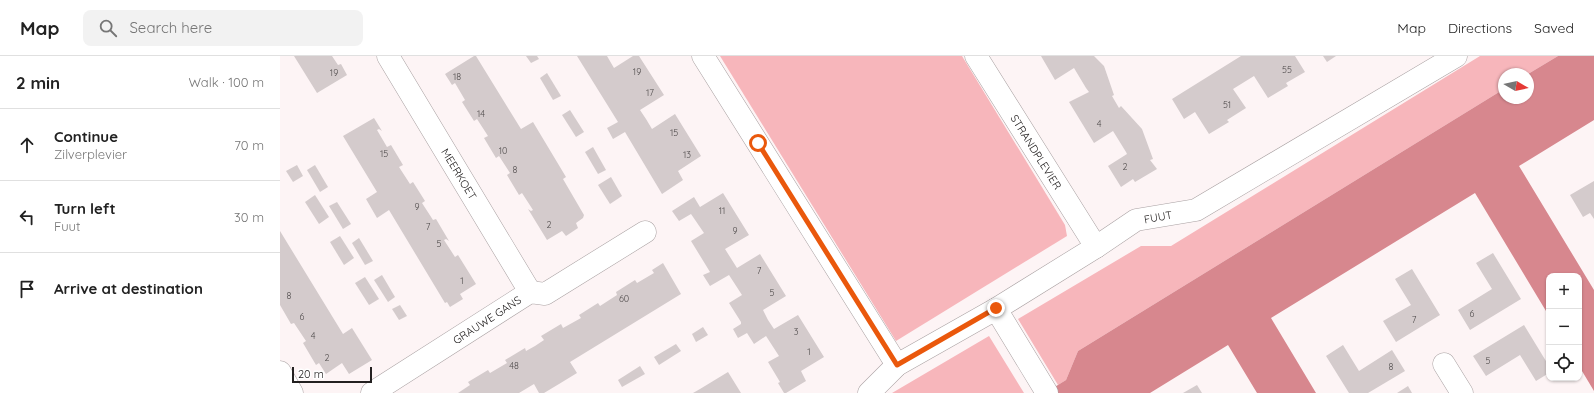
<!DOCTYPE html>
<html lang="en">
<head>
<meta charset="utf-8">
<style>
  :root { --surface:#fff; --page:#f2f2f2; --text:#222; --muted:#767676; --line:#e0e0e0 }
  body { margin:0; font-family:Quicksand,sans-serif; background:var(--page); color:var(--text) }
  .controls { position:absolute; right:12px; bottom:12px; display:grid; overflow:hidden; border-radius:8px; box-shadow:0 1px 3px #0004 }
  .controls button { width:36px; height:36px; display:grid; place-items:center; padding:0; border:0; border-bottom:1px solid var(--line); background:var(--surface); color:var(--text); font:20px sans-serif }
  .compass { position:absolute; left:1218px; top:12px; width:36px; height:36px; border-radius:50%; background:var(--surface); box-shadow:0 1px 3px #0004; rotate:99deg }
  .scale { position:absolute; left:12px; bottom:10px; width:80px; box-sizing:border-box; padding-left:4px; border:2px solid #232020; border-top:0; font-size:11px; line-height:14px; white-space:nowrap; color:#232020; -webkit-text-stroke:3px #fff; paint-order:stroke }
  .stop { position:absolute; width:12px; height:12px; margin:-9px; border:3px solid #ea580c; border-radius:50%; background:#fff }
  .stop.end { background:#ea580c; border-color:#fff; box-shadow:0 1px 4px #0008 }
  .list { margin:0; padding:0; list-style:none }
  h2 { display:flex; justify-content:space-between; align-items:center; height:52px; margin:0; padding:0 16px; font-size:17px }
  h2 small { font-size:13px; font-weight:400; color:var(--muted) }
  .list li { display:grid; grid-template-columns:26px 1fr auto; gap:12px; align-items:center; box-sizing:border-box; height:72px; padding:0 16px; border-top:1px solid var(--line) }
  .list b { display:block; font-size:15px; white-space:nowrap }
  .list p { margin:0; font-size:13px; white-space:nowrap; color:var(--muted) }
  .list em { font-size:13px; font-style:normal; color:var(--muted) }
  .icon { flex:none; width:22px; height:22px; fill:none; stroke:currentColor; stroke-width:2; stroke-linecap:round; stroke-linejoin:round }
  .map { position:relative; flex:none; width:1314px; height:337px; overflow:hidden }
  header { display:flex; align-items:center; gap:24px; box-sizing:border-box; height:56px; padding:0 20px; background:var(--surface); border-bottom:1px solid var(--line) }
  header strong { font-size:19px }
  nav { display:flex; gap:22px; margin-inline-start:auto; font-size:14px }
  .search { width:280px; height:36px; background:var(--page); display:flex; align-items:center; gap:10px; box-sizing:border-box; padding:0 14px; border-radius:8px; color:var(--muted); font-size:15px }
  main { display:flex }
  aside { flex:1; background:var(--surface) }
  .map>svg:first-child { display:block }
  .green { fill:#f7b6bb }
  .water { fill:#d7878e }
  .building { fill:#d4cbcc }
  .lines { fill:none; stroke-linecap:round; stroke-linejoin:round }
  .minor-casing { stroke:#a9a1a2; stroke-width:23 }
  .tertiary-casing { stroke:#a9a1a2; stroke-width:23 }
  .minor { stroke:#fff; stroke-width:22 }
  .tertiary { stroke:#fff; stroke-width:22 }
  .route { stroke:#ea580c; stroke-width:5 }
  .labels { text-anchor:middle; dominant-baseline:central; stroke-width:3; stroke-linejoin:round; paint-order:stroke }
  .number-label { font-size:9px; fill:#4f4b4b }
  .street-label { font-size:11px; fill:#232020; stroke:#fff }
</style>
</head>
<body>
<header>
<strong>Map</strong>
<div class="search"><svg class="icon" aria-label="search" viewBox="0 0 24 24"><circle cx="10" cy="10" r="6"/><path d="M15 15l6 6"/></svg>Search here</div>
<nav><a>Map</a><a>Directions</a><a>Saved</a></nav>
</header>
<main>
<aside>
<h2>2 min<small>Walk · 100 m</small></h2>
<ul class="list">
<li><svg class="icon" aria-label="ahead" viewBox="0 0 24 24"><path d="M12 20V5M6 11l6-6 6 6"/></svg><div><b>Continue</b><p>Zilverplevier</p></div><em>70 m</em></li>
<li><svg class="icon" aria-label="left" viewBox="0 0 24 24"><path d="M17 20v-9H6M10 6l-5 5 5 5"/></svg><div><b>Turn left</b><p>Fuut</p></div><em>30 m</em></li>
<li><svg class="icon" aria-label="arrive" viewBox="0 0 24 24"><path d="M6 21V4h12l-3 4 3 4H6"/></svg><div><b>Arrive at destination</b></div></li>
</ul>
</aside>
<div class="map">
<svg width="1314" height="337" viewBox="0 0 1314 337">
  <rect width="100%" height="100%" fill="#fdf4f5"/>
  <g class="green">
    <polygon points="440,0 682,0 785,169 787,180 616,285"/>
    <polygon points="1200,0 1278,0 1248,18 1224,18 1224,33 798,295 786,324 778,329 738,263 861,190 891,190"/>
    <polygon points="709,280 744,337 611,337 612,337"/>
  </g>
  <polygon class="water" points="1278,0 1314,0 1314,64 1239,110 1314,234 1314,335 1299,310 1299,220 1269,220 1269,260 1195,137 991,262 1036,337 977,337 948,289 870,337 765,337 786,324 798,295 1224,33 1224,42 1248,42 1248,18"/>
  <g class="building">
    <polygon points="14,0 52,0 58,9 61,8 67,19 37,37"/>
    <polygon points="194,0 196,0 241,73 253,66 286,121 283,123 304,159 303,162 296,167 298,172 286,180 282,175 267,184 248,153 251,155 253,154 242,137 239,139 227,119 230,117 219,100 216,102 204,82 208,80 197,63 194,65 182,46 185,44 175,27 172,29 165,18"/>
    <polygon points="246,0 257,0 259,3 251,7"/>
    <polygon points="297,0 327,0 334,12 353,0 359,0 384,39 360,54 366,63 372,73 395,58 421,100 398,115 403,124 382,138 345,76 333,83 327,72 338,66"/>
    <polygon points="761,0 814,0 824,10 834,39 832,40 839,52 841,50 862,73 873,103 870,104 877,113 855,126 853,123 841,131 828,110 847,98 846,96 833,75 814,87 789,46 809,36 806,32 794,12 775,24"/>
    <polygon points="961,0 1015,0 1025,16 1006,27 1008,30 988,42 974,20 953,33 966,52 947,64 949,66 929,78 915,56 904,63 892,43"/>
    <polygon points="1043,0 1056,0 1047,6"/>
    <polygon points="267,17 281,40 273,44 260,22"/>
    <polygon points="290,54 304,76 296,81 282,59"/>
    <polygon points="94,62 102,75 99,73 97,74 107,91 111,89 123,109 119,111 130,128 133,126 145,145 142,147 153,164 156,163 169,185 166,183 164,184 175,201 178,199 196,228 180,238 183,243 170,251 167,246 165,247 109,154 97,162 86,143 97,136 63,80"/>
    <polygon points="313,91 326,114 318,118 305,96"/>
    <polygon points="17,109 23,120 13,126 6,115"/>
    <polygon points="35,109 48,131 40,136 27,114"/>
    <polygon points="331,121 342,140 330,148 318,129"/>
    <polygon points="1314,125 1314,163 1310,157 1303,161 1290,139"/>
    <polygon points="443,137 469,179 445,193 457,212 480,198 506,240 483,254 488,264 494,273 518,259 544,301 521,315 526,325 506,337 504,337 498,327 500,326 488,306 499,300 486,280 474,288 467,277 458,282 453,273 461,268 461,266 449,247 462,239 449,219 430,230 423,219 430,216 411,185 424,177 411,158 399,165 392,155 414,141 420,151"/>
    <polygon points="35,139 49,161 39,168 25,146"/>
    <polygon points="57,146 71,168 63,173 49,150"/>
    <polygon points="0,175 63,278 72,272 92,304 69,318 62,307 46,318 39,307 36,309 23,287 26,285 14,267 11,268 0,249"/>
    <polygon points="60,180 74,202 64,209 50,186"/>
    <polygon points="79,182 93,205 85,209 72,187"/>
    <polygon points="1213,197 1241,243 1190,274 1178,254 1212,233 1196,207"/>
    <polygon points="383,207 401,238 290,306 297,317 279,328 264,337 259,337 254,328 239,337 178,337 190,329 188,326 208,314 210,317 227,307 225,304 245,292 246,295 255,290 264,284 261,280 281,268 283,272 301,262 299,259 318,247 320,250 337,239 336,236 355,224 357,227 374,217 372,214"/>
    <polygon points="1132,213 1160,259 1116,286 1103,265 1131,249 1115,223"/>
    <polygon points="102,219 115,241 108,246 94,224"/>
    <polygon points="85,221 99,243 89,249 75,227"/>
    <polygon points="120,249 127,260 119,264 112,253"/>
    <polygon points="1244,269 1269,310 1269,317 1256,325 1240,299 1206,320 1193,300"/>
    <polygon points="423,271 428,279 416,286 412,278"/>
    <polygon points="396,288 401,295 379,309 374,301"/>
    <polygon points="1063,289 1079,315 1112,294 1125,315 1088,337 1069,337 1046,300"/>
    <polygon points="360,310 365,318 342,331 338,324"/>
    <polygon points="448,316 461,337 413,337 420,333"/>
    <polygon points="917,329 922,337 903,337"/>
    <polygon points="1128,330 1132,337 1117,337"/>
  </g>
  <g class="lines">
    <defs>
      <g id="minor">
        <polyline points="108,0 250,236"/>
        <polyline points="423,0 617,309"/>
        <polyline points="696,0 816,191"/>
        <polyline points="716,253 767,337"/>
        <polyline points="1164,308 1182,337"/>
        <polyline points="0,316 12,337"/>
        <polyline points="92,337 250,236 265,238 365,176"/>
      </g>
      <polyline id="tertiary" points="589,337 617,309 716,253 816,191 856,164 916,154 1176,0"/>
    </defs>
    <use href="#minor" class="minor-casing"/>
    <use href="#tertiary" class="tertiary-casing"/>
    <use href="#minor" class="minor"/>
    <use href="#tertiary" class="tertiary"/>
  </g>
  <g class="lines">
    <polyline class="route" points="478,87 617,309 716,252"/>
  </g>
  <g class="labels">
    <g class="number-label">
      <text x="1007" y="13">55</text>
      <text x="357" y="15">19</text>
      <text x="54" y="16">19</text>
      <text x="177" y="20">18</text>
      <text x="370" y="36">17</text>
      <text x="947" y="48">51</text>
      <text x="201" y="57">14</text>
      <text x="819" y="67">4</text>
      <text x="394" y="76">15</text>
      <text x="223" y="94">10</text>
      <text x="104" y="97">15</text>
      <text x="407" y="98">13</text>
      <text x="845" y="110">2</text>
      <text x="235" y="113">8</text>
      <text x="137" y="150">9</text>
      <text x="442" y="154">11</text>
      <text x="269" y="168">2</text>
      <text x="148" y="170">7</text>
      <text x="455" y="174">9</text>
      <text x="159" y="187">5</text>
      <text x="479" y="214">7</text>
      <text x="182" y="224">1</text>
      <text x="492" y="236">5</text>
      <text x="9" y="239">8</text>
      <text x="344" y="242">60</text>
      <text x="1192" y="257">6</text>
      <text x="22" y="260">6</text>
      <text x="1134" y="263">7</text>
      <text x="516" y="275">3</text>
      <text x="33" y="279">4</text>
      <text x="529" y="295">1</text>
      <text x="47" y="301">2</text>
      <text x="1208" y="304">5</text>
      <text x="234" y="309">48</text>
      <text x="1111" y="310">8</text>
    </g>
    <g class="street-label">
      <text transform="translate(756 96) rotate(58)">STRANDPLEVIER</text>
      <text transform="translate(179 118) rotate(59)">MEERKOET</text>
      <text transform="translate(878 161) rotate(-10)">FUUT</text>
      <text transform="translate(207 264) rotate(-33)">GRAUWE GANS</text>
    </g>
  </g>
</svg>
<div class="controls">
<button>+</button>
<button>−</button>
<button><svg class="icon" aria-label="locate" viewBox="0 0 24 24"><circle cx="12" cy="12" r="6"/><path d="M12 2v4M12 18v4M2 12h4M18 12h4"/></svg></button>
</div>
<svg class="compass" viewBox="-18 -18 36 36"><path d="M0-13l5 13h-10z" fill="#e53935"/><path d="M0 13l5-13h-10z" fill="#767676"/></svg>
<div class="scale">20 m</div>
<div class="stop" style="left:478px;top:87px"></div>
<div class="stop end" style="left:716px;top:252px"></div>
</div>
</main>
</body>
</html>
